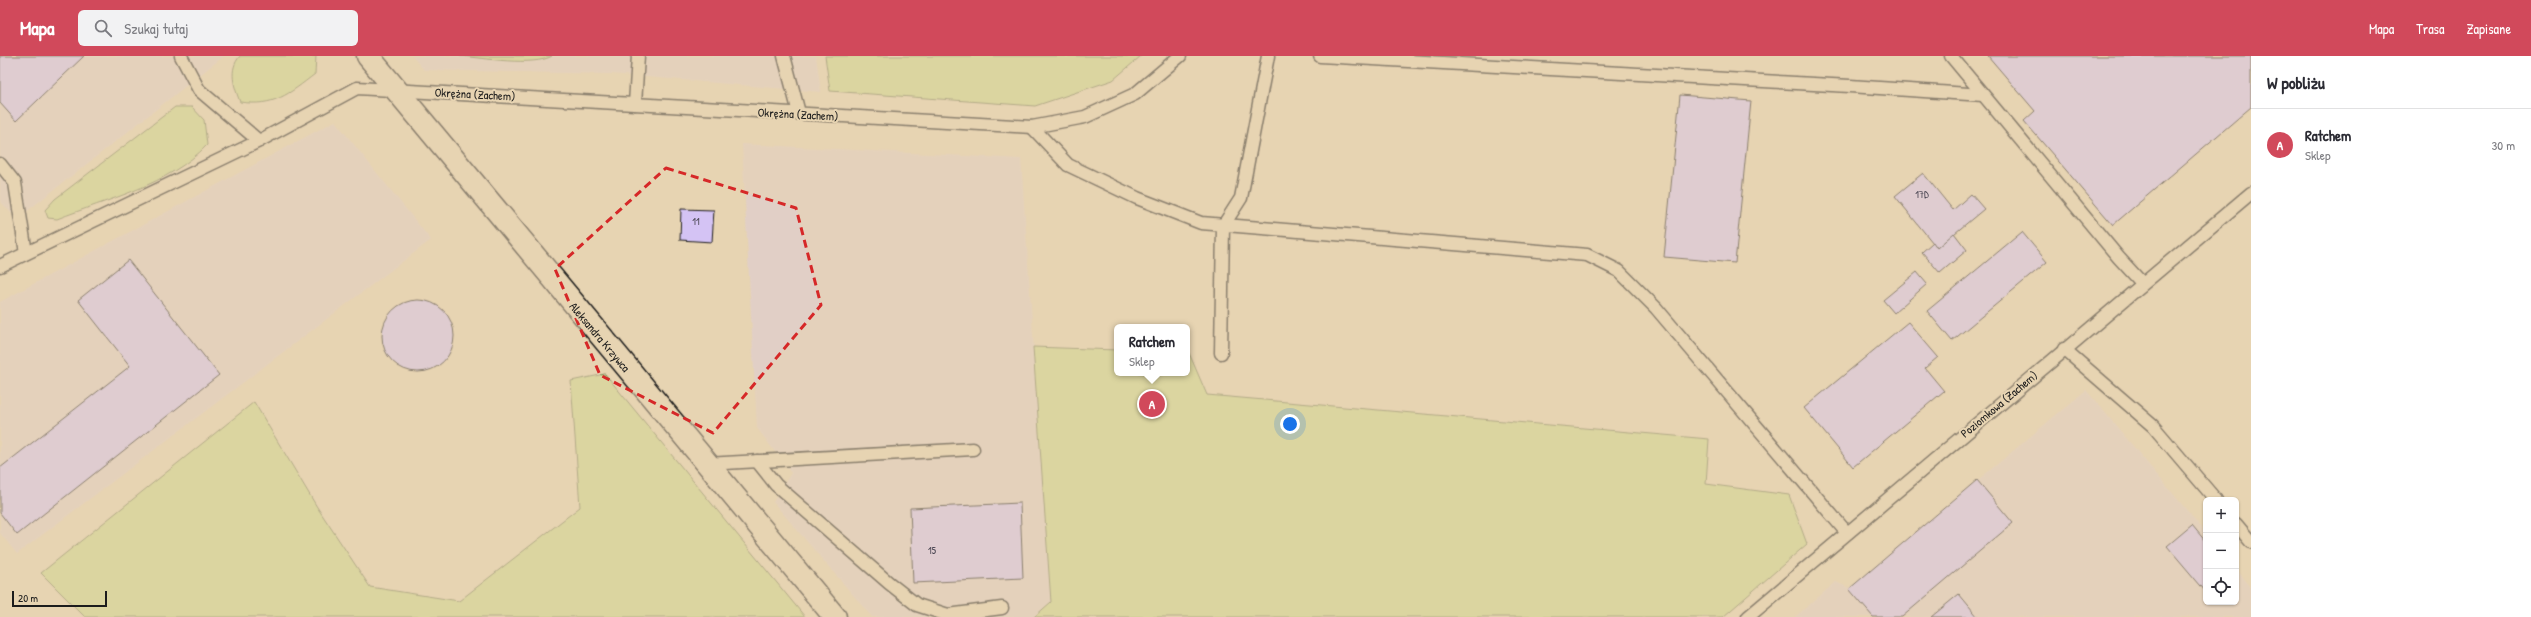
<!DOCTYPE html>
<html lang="pl">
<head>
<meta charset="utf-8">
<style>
  :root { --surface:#fff; --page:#f2f2f3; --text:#2b2b33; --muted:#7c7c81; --line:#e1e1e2; --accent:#d1495b }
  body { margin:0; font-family:"Patrick Hand",sans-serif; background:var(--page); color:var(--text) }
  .controls { position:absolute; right:12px; bottom:12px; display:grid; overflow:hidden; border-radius:6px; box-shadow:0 1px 3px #0004 }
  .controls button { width:36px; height:36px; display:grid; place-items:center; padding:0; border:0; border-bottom:1px solid var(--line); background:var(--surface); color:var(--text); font:20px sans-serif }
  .scale { position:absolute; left:12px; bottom:10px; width:95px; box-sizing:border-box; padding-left:4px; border:2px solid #1c1c1c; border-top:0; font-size:11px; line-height:14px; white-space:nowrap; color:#1c1c1c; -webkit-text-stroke:3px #e7d4b2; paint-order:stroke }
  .you { position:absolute; left:1290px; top:368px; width:14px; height:14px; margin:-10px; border:3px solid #fff; border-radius:50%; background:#1a73e8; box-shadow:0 0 0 6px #1a73e833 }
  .badge { display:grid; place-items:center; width:26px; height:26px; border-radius:50%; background:var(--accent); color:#fff; font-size:13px; font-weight:700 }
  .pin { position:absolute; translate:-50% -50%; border:2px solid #fff; box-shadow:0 1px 4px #0006 }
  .popup { position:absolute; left:1114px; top:268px; width:76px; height:52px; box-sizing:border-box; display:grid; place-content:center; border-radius:6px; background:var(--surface); filter:drop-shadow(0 1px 3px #0005); font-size:13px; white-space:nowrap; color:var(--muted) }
  .popup b { font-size:15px; color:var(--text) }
  .popup::after { content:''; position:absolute; left:50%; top:100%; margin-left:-8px; border:8px solid transparent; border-top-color:var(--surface) }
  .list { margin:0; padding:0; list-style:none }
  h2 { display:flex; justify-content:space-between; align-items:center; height:52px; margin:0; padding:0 16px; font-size:17px }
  h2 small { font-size:13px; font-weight:400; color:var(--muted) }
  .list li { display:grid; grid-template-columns:26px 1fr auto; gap:12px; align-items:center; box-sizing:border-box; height:72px; padding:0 16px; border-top:1px solid var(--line) }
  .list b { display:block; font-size:15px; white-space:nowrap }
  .list p { margin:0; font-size:13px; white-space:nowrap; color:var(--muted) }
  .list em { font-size:13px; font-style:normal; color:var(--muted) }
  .icon { flex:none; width:22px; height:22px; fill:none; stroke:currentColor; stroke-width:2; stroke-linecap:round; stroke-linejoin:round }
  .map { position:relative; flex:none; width:2251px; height:561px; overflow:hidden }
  header { display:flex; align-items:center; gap:24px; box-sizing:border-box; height:56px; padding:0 20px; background:var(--accent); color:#fff }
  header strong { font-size:19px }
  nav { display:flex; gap:22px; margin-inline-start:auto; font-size:14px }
  .search { width:280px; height:36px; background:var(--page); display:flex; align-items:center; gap:10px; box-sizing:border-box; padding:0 14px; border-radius:6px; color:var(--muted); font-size:15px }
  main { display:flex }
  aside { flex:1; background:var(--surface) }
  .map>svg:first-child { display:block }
  .built { fill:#e1cfc6 }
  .green { fill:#ccd78a; stroke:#747a53 }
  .building { fill:#d4c3f4; stroke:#1c1c1c }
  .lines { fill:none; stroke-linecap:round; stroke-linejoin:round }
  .lane-casing { stroke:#1c1c1c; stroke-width:15 }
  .street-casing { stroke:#1c1c1c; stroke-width:25 }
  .lane { stroke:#e7d4b2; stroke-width:12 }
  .street { stroke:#e7d4b2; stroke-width:22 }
  .marked { fill:none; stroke:#d62828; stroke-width:3; stroke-dasharray:8 5; stroke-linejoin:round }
  .labels { text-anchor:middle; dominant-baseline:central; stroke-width:4; stroke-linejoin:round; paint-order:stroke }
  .number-label { font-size:10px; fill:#4a4652 }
  .street-label { font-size:12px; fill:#1c1c1c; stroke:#e7d4b2 }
</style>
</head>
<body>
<header>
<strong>Mapa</strong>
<div class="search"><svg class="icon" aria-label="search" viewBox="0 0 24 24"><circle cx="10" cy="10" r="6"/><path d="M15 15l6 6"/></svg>Szukaj tutaj</div>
<nav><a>Mapa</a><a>Trasa</a><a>Zapisane</a></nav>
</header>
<main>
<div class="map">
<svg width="2251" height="561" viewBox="0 0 2251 561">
  <rect width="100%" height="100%" fill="#e7d4b2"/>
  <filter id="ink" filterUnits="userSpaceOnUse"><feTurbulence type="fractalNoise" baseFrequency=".025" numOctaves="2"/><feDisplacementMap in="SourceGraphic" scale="8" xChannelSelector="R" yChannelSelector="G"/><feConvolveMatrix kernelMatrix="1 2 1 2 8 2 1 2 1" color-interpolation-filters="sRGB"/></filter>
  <g filter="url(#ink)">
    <g class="built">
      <polygon points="0,0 224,0 17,163 0,145"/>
      <polygon points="412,0 816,0 821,36 612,18 424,14"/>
      <polygon points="335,65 431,184 17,498 0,477 0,246"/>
      <polygon points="742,88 1021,103 1051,546 1034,561 872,561 773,446 791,417 757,372"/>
      <polygon points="2086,334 2206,477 2206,546 2236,546 2236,513 2251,531 2251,561 1795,561 1836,526 1849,532"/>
    </g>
    <g class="green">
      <path d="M240,0h76l-1,18c-26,20 -41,33 -75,28 -6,-16 -12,-32 0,-46z"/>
      <path d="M460,0h92c-18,11 -70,2 -92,0z"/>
      <polygon points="825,0 1141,0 1113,24 1035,50 830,35"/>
      <path d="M175,51h17l12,13 3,25c-38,40 -99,54 -150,74l-9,-1 -3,-8 10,-11z"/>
      <polygon points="1033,291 1117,294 1117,317 1187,317 1189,297 1207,339 1709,383 1706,428 1789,439 1807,488 1723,561 1034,561 1051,546"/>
      <polygon points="605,318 805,561 85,561 41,517 254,346 317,451 370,531 459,545 580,451 571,325"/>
    </g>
    <g class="building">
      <polygon points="0,0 84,0 16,65 0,47"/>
      <polygon points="1988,0 2251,0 2251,51 2113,169 2024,65 2035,55"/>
      <polygon points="1680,39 1751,45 1735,207 1664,201"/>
      <polygon points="1923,117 1953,154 1971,138 1984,153 1937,192 1895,140"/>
      <polygon points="681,153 714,154 712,186 680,184"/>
      <polygon points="2022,176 2047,206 1952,285 1927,255"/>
      <polygon points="1954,177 1967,194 1940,217 1922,196 1933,186 1937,192"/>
      <polygon points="128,204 219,319 17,479 0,457 0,412 130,310 78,244"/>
      <polygon points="1917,216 1927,228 1894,257 1883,244"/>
      <circle cx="418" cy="280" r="36"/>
      <polygon points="1908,266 1938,301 1925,312 1944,335 1853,411 1804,352"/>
      <polygon points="1977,424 2013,467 1902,561 1873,561 1849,533"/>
      <polygon points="1020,447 1023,522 913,527 910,452"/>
      <polygon points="2192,469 2206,486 2206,536 2167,490"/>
      <polygon points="1959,538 1978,561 1931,561"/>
    </g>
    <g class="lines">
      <defs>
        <g id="lane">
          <polyline points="181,0 199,34 259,85"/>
          <polyline points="784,0 799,57"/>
          <polyline points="1320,0 1850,30 1983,39"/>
          <polyline points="1951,0 2119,202 2142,227"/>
          <polyline points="635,48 638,0"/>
          <polyline points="1032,71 1068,109 1137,142 1201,167 1587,199 1619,215 1656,252 1847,477"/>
          <polyline points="0,108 15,127 26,197"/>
          <polyline points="0,210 259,85 357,32 1032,71 1085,61 1135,38 1180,0"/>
          <polyline points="2064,293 2153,370 2216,444"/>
          <polyline points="1221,297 1223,170 1241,142 1268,0"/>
          <polyline points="757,405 776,429 889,527 917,549 948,559 1002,552"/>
          <polyline points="706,408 973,393"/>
          <polyline points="2236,468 2251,486"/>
          <polyline points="1748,561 2251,137"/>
        </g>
        <polyline id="street" points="368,0 835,561"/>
      </defs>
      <use href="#lane" class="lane-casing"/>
      <use href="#street" class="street-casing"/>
      <use href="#lane" class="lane"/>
      <use href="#street" class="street"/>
    </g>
  </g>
  <path d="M0 0H2251V561H0ZM666,112l130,40 25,97 -108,128 -113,-58 -45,-106z" fill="#e7d4b2" fill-opacity=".55" fill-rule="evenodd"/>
  <path class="marked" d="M666,112l130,40 25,97 -108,128 -113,-58 -45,-106z"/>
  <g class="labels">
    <g class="number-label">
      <text x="1922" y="138">17D</text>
      <text x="696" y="165">11</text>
      <text x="932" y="494">15</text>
    </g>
    <g class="street-label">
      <text transform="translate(475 38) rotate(3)">Okrężna (Zachem)</text>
      <text transform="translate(798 58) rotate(3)">Okrężna (Zachem)</text>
      <text transform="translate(600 281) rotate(50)">Aleksandra Krzywca</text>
      <text transform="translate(1999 348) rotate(-40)">Poziomkowa (Zachem)</text>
    </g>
  </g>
</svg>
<div class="controls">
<button>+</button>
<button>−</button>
<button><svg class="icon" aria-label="locate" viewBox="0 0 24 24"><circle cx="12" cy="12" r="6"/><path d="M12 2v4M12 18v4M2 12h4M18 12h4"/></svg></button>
</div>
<div class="scale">20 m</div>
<div class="you"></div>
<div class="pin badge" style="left:1152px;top:348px">A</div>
<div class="popup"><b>Ratchem</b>Sklep</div>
</div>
<aside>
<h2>W pobliżu<small></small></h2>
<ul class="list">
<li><span class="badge">A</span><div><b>Ratchem</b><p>Sklep</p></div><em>30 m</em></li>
</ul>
</aside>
</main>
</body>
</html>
